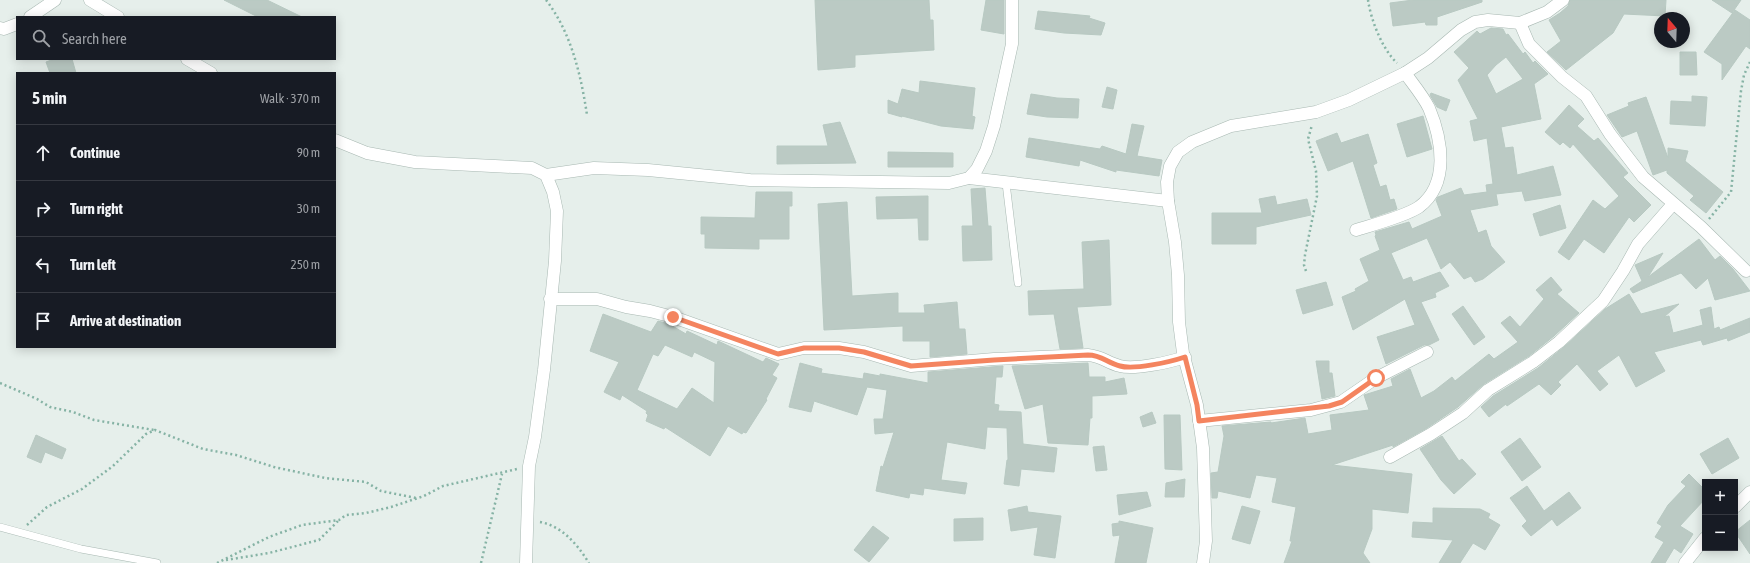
<!DOCTYPE html>
<html lang="en">
<head>
<meta charset="utf-8">
<style>
  :root { --surface:#171b24; --page:#242831; --text:#f1f3f6; --muted:#9ea1a6; --line:#363941 }
  body { margin:0; font-family:"Asap Condensed",sans-serif; background:var(--page); color:var(--text) }
  .controls { position:absolute; right:12px; bottom:12px; display:grid; overflow:hidden; border-radius:0px; box-shadow:0 2px 10px #0003 }
  .controls button { width:36px; height:36px; display:grid; place-items:center; padding:0; border:0; border-bottom:1px solid var(--line); background:var(--surface); color:var(--text); font:20px sans-serif }
  .compass { position:absolute; left:1654px; top:12px; width:36px; height:36px; border-radius:50%; background:var(--surface); box-shadow:0 2px 10px #0003; rotate:341deg }
  .stop { position:absolute; width:12px; height:12px; margin:-9px; border:3px solid #f4845f; border-radius:50%; background:#fff }
  .stop.end { background:#f4845f; border-color:#fff; box-shadow:0 1px 4px #0008 }
  .list { margin:0; padding:0; list-style:none }
  h2 { display:flex; justify-content:space-between; align-items:center; height:52px; margin:0; padding:0 16px; font-size:17px }
  h2 small { font-size:13px; font-weight:400; color:var(--muted) }
  .list li { display:grid; grid-template-columns:26px 1fr auto; gap:12px; align-items:center; box-sizing:border-box; height:56px; padding:0 16px; border-top:1px solid var(--line) }
  .list b { display:block; font-size:15px; white-space:nowrap }
  .list em { font-size:13px; font-style:normal; color:var(--muted) }
  .icon { flex:none; width:22px; height:22px; fill:none; stroke:currentColor; stroke-width:2; stroke-linecap:round; stroke-linejoin:round }
  .map { position:relative; flex:none; width:1750px; height:563px; overflow:hidden }
  .search { position:absolute; background:var(--surface); box-shadow:0 2px 10px #0003; left:16px; top:16px; width:320px; height:44px; display:flex; align-items:center; gap:10px; box-sizing:border-box; padding:0 14px; border-radius:0px; color:var(--muted); font-size:15px }
  .panel { position:absolute; background:var(--surface); box-shadow:0 2px 10px #0003; left:16px; top:72px; width:320px; height:276px; border-radius:0px }
  .map>svg:first-child { display:block }
  .building { fill:#bbcac4; stroke:#b8c9c2; fill-rule:evenodd }
  .lines { fill:none; stroke-linecap:round; stroke-linejoin:round }
  .service-casing { stroke:#a8b8b2; stroke-width:8 }
  .minor-casing { stroke:#a8b8b2; stroke-width:13 }
  .path { stroke:#86b3a5; stroke-width:2.5; stroke-dasharray:2 3; stroke-linecap:butt }
  .service { stroke:#fff; stroke-width:7 }
  .minor { stroke:#fff; stroke-width:12 }
  .route { stroke:#f4845f; stroke-width:5 }
</style>
</head>
<body>
<div class="map">
<svg width="1750" height="563" viewBox="0 0 1750 563">
  <rect width="100%" height="100%" fill="#e6efeb"/>
  <g class="building">
    <polygon points="224,0 267,0 302,17 258,17"/>
    <polygon points="815,0 929,0 930,20 933,20 934,50 855,55 855,67 818,70"/>
    <polygon points="986,0 1004,0 1004,34 981,30"/>
    <polygon points="1413,0 1482,0 1482,2 1437,17 1437,25 1426,25 1425,22 1393,26 1390,3"/>
    <polygon points="1570,0 1666,0 1665,16 1624,14 1613,33 1566,70 1547,52 1561,41 1549,20 1560,13 1568,6"/>
    <polygon points="1712,0 1741,0 1732,13"/>
    <polygon points="1735,10 1750,20 1750,49 1746,46 1722,80 1722,64 1704,52"/>
    <polygon points="1038,11 1090,16 1089,18 1105,23 1101,35 1064,33 1035,29"/>
    <path d="M1491,28l12,1 3,6 2,-1 15,20 2,-2 8,11 2,-2 13,13 -14,10 7,35 -40,8 4,21 8,-1 4,28 36,-9 8,29 -36,6 -3,-10 -26,3 2,11 -28,5 8,23 8,-3 5,16 14,16 -22,17 -8,3 -4,-6 -7,3 -14,-17 -9,7 -14,-31 -36,15 12,27 8,-3 2,5 27,-10 9,14 -14,7 1,4 -15,5 18,38 -10,5h-5l-38,19 -9,-27 38,-12 -10,-26 -52,31 -11,-33 14,-6 -1,-2 14,-8 -9,-22 20,-9 -5,-14 1,-1 -1,-3 34,-10 3,7 30,-13 -6,-16 2,-3 23,-9 3,7 23,-3 -1,-7 7,-1 -6,-46 -13,3 -4,-20 8,-2 -20,-39 11,-12 -15,-16 23,-21 3,3zM1506,57l17,22 -27,15 -9,-19 9,-10z"/>
    <polygon points="1680,52 1696,52 1697,75 1680,75"/>
    <polygon points="54,59 72,59 76,73 50,73 46,62"/>
    <polygon points="920,81 975,88 972,116 975,117 973,129 941,126 902,116 902,117 888,113 888,100 898,104 902,89 919,93"/>
    <polygon points="1107,87 1117,90 1113,109 1102,107"/>
    <polygon points="1431,93 1450,100 1446,111 1437,107 1430,95"/>
    <polygon points="1031,94 1057,98 1079,99 1078,118 1047,117 1027,114"/>
    <polygon points="1692,96 1707,97 1705,126 1670,124 1671,101 1692,102"/>
    <polygon points="1646,97 1668,158 1668,148 1688,151 1685,161 1723,192 1706,213 1690,200 1694,196 1667,173 1667,170 1653,175 1637,131 1622,137 1607,115 1629,106 1628,103"/>
    <polygon points="1569,105 1584,119 1577,126 1594,141 1598,138 1628,173 1623,177 1651,205 1634,222 1629,217 1604,253 1584,239 1569,260 1558,252 1593,200 1605,209 1619,196 1573,144 1570,148 1563,142 1560,145 1545,132"/>
    <polygon points="1423,116 1432,149 1407,157 1397,124"/>
    <polygon points="840,122 856,163 777,164 777,146 828,146 823,125"/>
    <polygon points="1132,124 1144,126 1137,156 1162,160 1159,176 1116,170 1116,172 1080,160 1079,166 1026,157 1029,138 1100,149 1102,146 1126,154"/>
    <polygon points="1337,133 1341,143 1368,134 1377,163 1373,165 1380,187 1386,185 1390,200 1394,199 1397,209 1371,218 1353,161 1328,171 1316,141"/>
    <polygon points="888,152 953,153 953,167 888,167"/>
    <polygon points="985,188 988,226 991,226 992,260 963,261 962,226 973,226 971,189"/>
    <polygon points="756,192 792,192 792,206 789,206 789,239 759,239 759,249 705,248 705,234 701,234 701,217 755,218"/>
    <polygon points="928,196 928,240 919,240 918,218 877,219 876,197"/>
    <polygon points="1275,196 1277,205 1307,199 1311,215 1256,227 1256,244 1212,244 1212,213 1262,213 1259,199"/>
    <polygon points="847,202 852,296 898,293 898,313 925,313 924,305 957,302 959,329 965,329 967,354 930,357 930,341 903,341 903,326 824,330 818,204"/>
    <polygon points="1560,205 1566,228 1540,236 1533,214"/>
    <polygon points="1699,239 1715,260 1720,256 1733,269 1750,291 1715,300 1708,278 1696,289 1681,273 1633,293 1630,289 1642,281 1635,265 1663,253 1648,277"/>
    <polygon points="1109,240 1111,305 1077,307 1083,348 1060,349 1054,314 1029,315 1028,291 1084,289 1082,242"/>
    <polygon points="1551,277 1562,290 1557,294 1579,313 1554,336 1529,356 1484,384 1458,407 1427,428 1393,447 1393,445 1332,465 1412,474 1408,513 1372,509 1372,529 1363,553 1370,563 1284,563 1292,541 1290,541 1296,507 1272,502 1277,478 1256,475 1250,498 1218,491 1217,498 1212,498 1211,473 1218,472 1224,436 1222,426 1271,422 1271,423 1305,418 1308,434 1332,430 1330,415 1369,410 1364,395 1393,386 1391,379 1410,369 1421,398 1434,391 1452,377 1455,381 1489,354 1494,359 1518,342 1501,323 1510,316 1520,327 1544,299 1536,290"/>
    <polygon points="1326,282 1333,305 1303,314 1296,290"/>
    <polygon points="1629,294 1641,314 1679,304 1664,317 1669,316 1673,333 1703,325 1700,310 1711,307 1714,329 1719,327 1720,330 1750,318 1750,332 1728,341 1727,338 1703,345 1701,340 1654,352 1665,371 1636,387 1619,355 1597,371 1608,384 1600,391 1577,364 1558,382 1561,385 1551,395 1539,384 1507,406 1506,404 1489,417 1481,407 1493,396 1538,368 1564,347 1605,309"/>
    <polygon points="1463,306 1485,337 1474,345 1452,314"/>
    <path d="M603,314l48,18 7,-11 11,3 17,10 1,-3 30,14 1,-4 45,21 3,-4 13,6 -7,11 5,3 -11,21 1,1 -21,33 -3,-1 -1,2 -14,-8 -18,30 -45,-29 -1,2 -18,-8 2,-6 -2,-2 1,-2 -25,-16 -2,5 -16,-8 15,-30 -29,-11zM665,345l27,12 2,-5 21,10 -1,41 -22,-15 -15,21 -40,-19 16,-36 5,2z"/>
    <polygon points="1316,361 1329,361 1329,373 1332,373 1335,396 1322,399"/>
    <polygon points="800,363 822,369 821,373 863,379 864,373 880,376 880,374 928,383 928,372 1003,366 1002,377 996,377 994,404 999,405 998,411 1021,412 1023,444 1057,448 1054,472 1021,469 1019,486 1004,484 1007,460 1008,460 1007,428 987,427 985,449 947,442 941,480 967,483 965,494 924,488 923,495 910,493 909,498 876,491 881,466 883,467 894,432 875,434 874,419 883,419 887,390 867,387 857,415 814,401 811,412 789,407"/>
    <polygon points="1088,363 1089,377 1105,377 1105,382 1124,378 1127,394 1092,396 1092,418 1090,418 1088,445 1048,443 1043,404 1025,409 1012,366"/>
    <polygon points="1152,412 1156,423 1143,427 1140,417"/>
    <polygon points="1164,415 1180,415 1182,470 1165,469"/>
    <polygon points="36,435 66,449 62,459 45,452 41,463 27,457"/>
    <polygon points="1442,436 1459,461 1462,459 1476,474 1454,494 1441,480 1420,449"/>
    <polygon points="1520,438 1541,467 1522,481 1501,452"/>
    <polygon points="1728,438 1739,458 1712,474 1700,454"/>
    <polygon points="1104,446 1107,470 1096,471 1093,447"/>
    <polygon points="1689,474 1705,490 1705,499 1680,526 1693,534 1681,553 1674,548 1665,563 1651,563 1664,542 1655,537 1662,526 1657,523 1668,505 1686,486 1681,482"/>
    <polygon points="1185,479 1184,497 1165,497 1166,483"/>
    <polygon points="1527,486 1544,511 1569,492 1581,508 1557,526 1552,519 1531,536 1522,526 1527,521 1510,498"/>
    <polygon points="1147,492 1151,506 1119,515 1117,495"/>
    <polygon points="1027,506 1028,512 1061,516 1055,558 1034,555 1038,527 1011,531 1008,510"/>
    <polygon points="1242,506 1260,511 1250,544 1232,539"/>
    <polygon points="1433,508 1480,509 1490,514 1488,518 1500,525 1485,550 1473,543 1460,563 1439,563 1453,540 1412,537 1413,522 1433,523"/>
    <polygon points="983,518 983,540 954,541 954,519"/>
    <polygon points="1750,520 1750,554 1735,532"/>
    <polygon points="1119,521 1153,528 1146,563 1115,563 1120,535 1113,536 1112,524 1119,523"/>
    <polygon points="873,526 889,538 869,562 854,550"/>
  </g>
  <g class="lines">
    <defs>
      <g id="service">
        <polyline points="1006,183 1018,283"/>
        <polyline points="0,527 81,549 157,563"/>
      </g>
      <g id="minor">
        <polyline points="90,0 118,17"/>
        <polyline points="30,17 55,0"/>
        <polyline points="1520,23 1529,44 1562,77 1586,96 1610,134 1643,177 1701,227 1746,271"/>
        <polyline points="0,28 4,29 17,24"/>
        <polyline points="187,59 211,73"/>
        <polyline points="335,140 367,153 415,162 532,168 546,175 553,192 557,211 555,261 544,370 535,437 529,466 526,563"/>
        <polyline points="546,175 594,168 648,170 750,180 949,183 969,178 977,169 986,151 994,126 1012,44 1012,0"/>
        <polyline points="969,178 1168,201"/>
        <path d="M1356,230c16,-5 50,-14 63,-23 31,-23 23,-68 10,-99 -6,-12 -16,-24 -24,-35"/>
        <path d="M550,299h47l29,8 24,4 23,6 105,37 26,-6h35l25,4 47,14 83,-7 94,-4c14,1 19,8 32,11 14,4 51,-4 65,-9"/>
        <polyline points="1199,421 1311,410 1341,402 1376,378 1427,352"/>
        <polyline points="1390,457 1431,434 1463,413 1488,390 1533,362 1559,342 1603,301 1623,271 1638,244 1673,204"/>
        <polyline points="1735,507 1750,492"/>
        <polyline points="1203,563 1206,541 1203,448 1197,405 1183,353 1179,322 1178,275 1175,242 1168,201 1167,182 1170,166 1178,152 1192,142 1231,126 1316,112 1349,100 1405,73 1428,58 1461,30 1475,22 1488,20 1520,23 1547,12 1563,0"/>
        <polyline points="1685,563 1705,538"/>
      </g>
    </defs>
    <use href="#service" class="service-casing"/>
    <use href="#minor" class="minor-casing"/>
    <g class="path">
      <path d="M546,0c25,32 35,75 41,115"/>
      <path d="M1368,0c3,20 14,49 29,63"/>
      <polyline points="1709,219 1731,192 1741,91 1744,75 1750,62"/>
      <polyline points="1306,271 1304,265 1305,255 1317,196 1316,171 1308,139 1312,125"/>
      <polyline points="0,383 37,399 50,407 73,412 94,420 154,430"/>
      <path d="M540,522c22,4 37,22 49,41"/>
      <polyline points="27,525 47,507 82,489 113,466 146,434 155,430 203,449 236,455 274,467 325,478 366,482 381,491 416,498"/>
      <polyline points="226,560 269,553 319,540 339,520"/>
      <polyline points="217,563 269,537 302,525 339,520 346,515 366,513 391,507 424,496 443,486 517,469"/>
      <polyline points="481,563 502,474"/>
    </g>
    <use href="#service" class="service"/>
    <use href="#minor" class="minor"/>
  </g>
  <g class="lines">
    <path class="route" d="M673,317l105,37 26,-6h35l25,4 47,14 83,-6 94,-5c14,0 19,8 32,11 14,4 50,-4 65,-9l12,48 2,16 130,-15 13,-4 34,-24"/>
  </g>
</svg>
<div class="controls">
<button>+</button>
<button>−</button>
</div>
<svg class="compass" viewBox="-18 -18 36 36"><path d="M0-13l5 13h-10z" fill="#e53935"/><path d="M0 13l5-13h-10z" fill="#9ea1a6"/></svg>
<div class="stop" style="left:1376px;top:378px"></div>
<div class="stop end" style="left:673px;top:317px"></div>
<div class="search"><svg class="icon" aria-label="search" viewBox="0 0 24 24"><circle cx="10" cy="10" r="6"/><path d="M15 15l6 6"/></svg>Search here</div>
<section class="panel">
<h2>5 min<small>Walk · 370 m</small></h2>
<ul class="list">
<li><svg class="icon" aria-label="ahead" viewBox="0 0 24 24"><path d="M12 20V5M6 11l6-6 6 6"/></svg><div><b>Continue</b></div><em>90 m</em></li>
<li><svg class="icon" aria-label="right" viewBox="0 0 24 24"><path d="M7 20v-9h11M14 6l5 5-5 5"/></svg><div><b>Turn right</b></div><em>30 m</em></li>
<li><svg class="icon" aria-label="left" viewBox="0 0 24 24"><path d="M17 20v-9H6M10 6l-5 5 5 5"/></svg><div><b>Turn left</b></div><em>250 m</em></li>
<li><svg class="icon" aria-label="arrive" viewBox="0 0 24 24"><path d="M6 21V4h12l-3 4 3 4H6"/></svg><div><b>Arrive at destination</b></div></li>
</ul>
</section>
</div>
</body>
</html>
